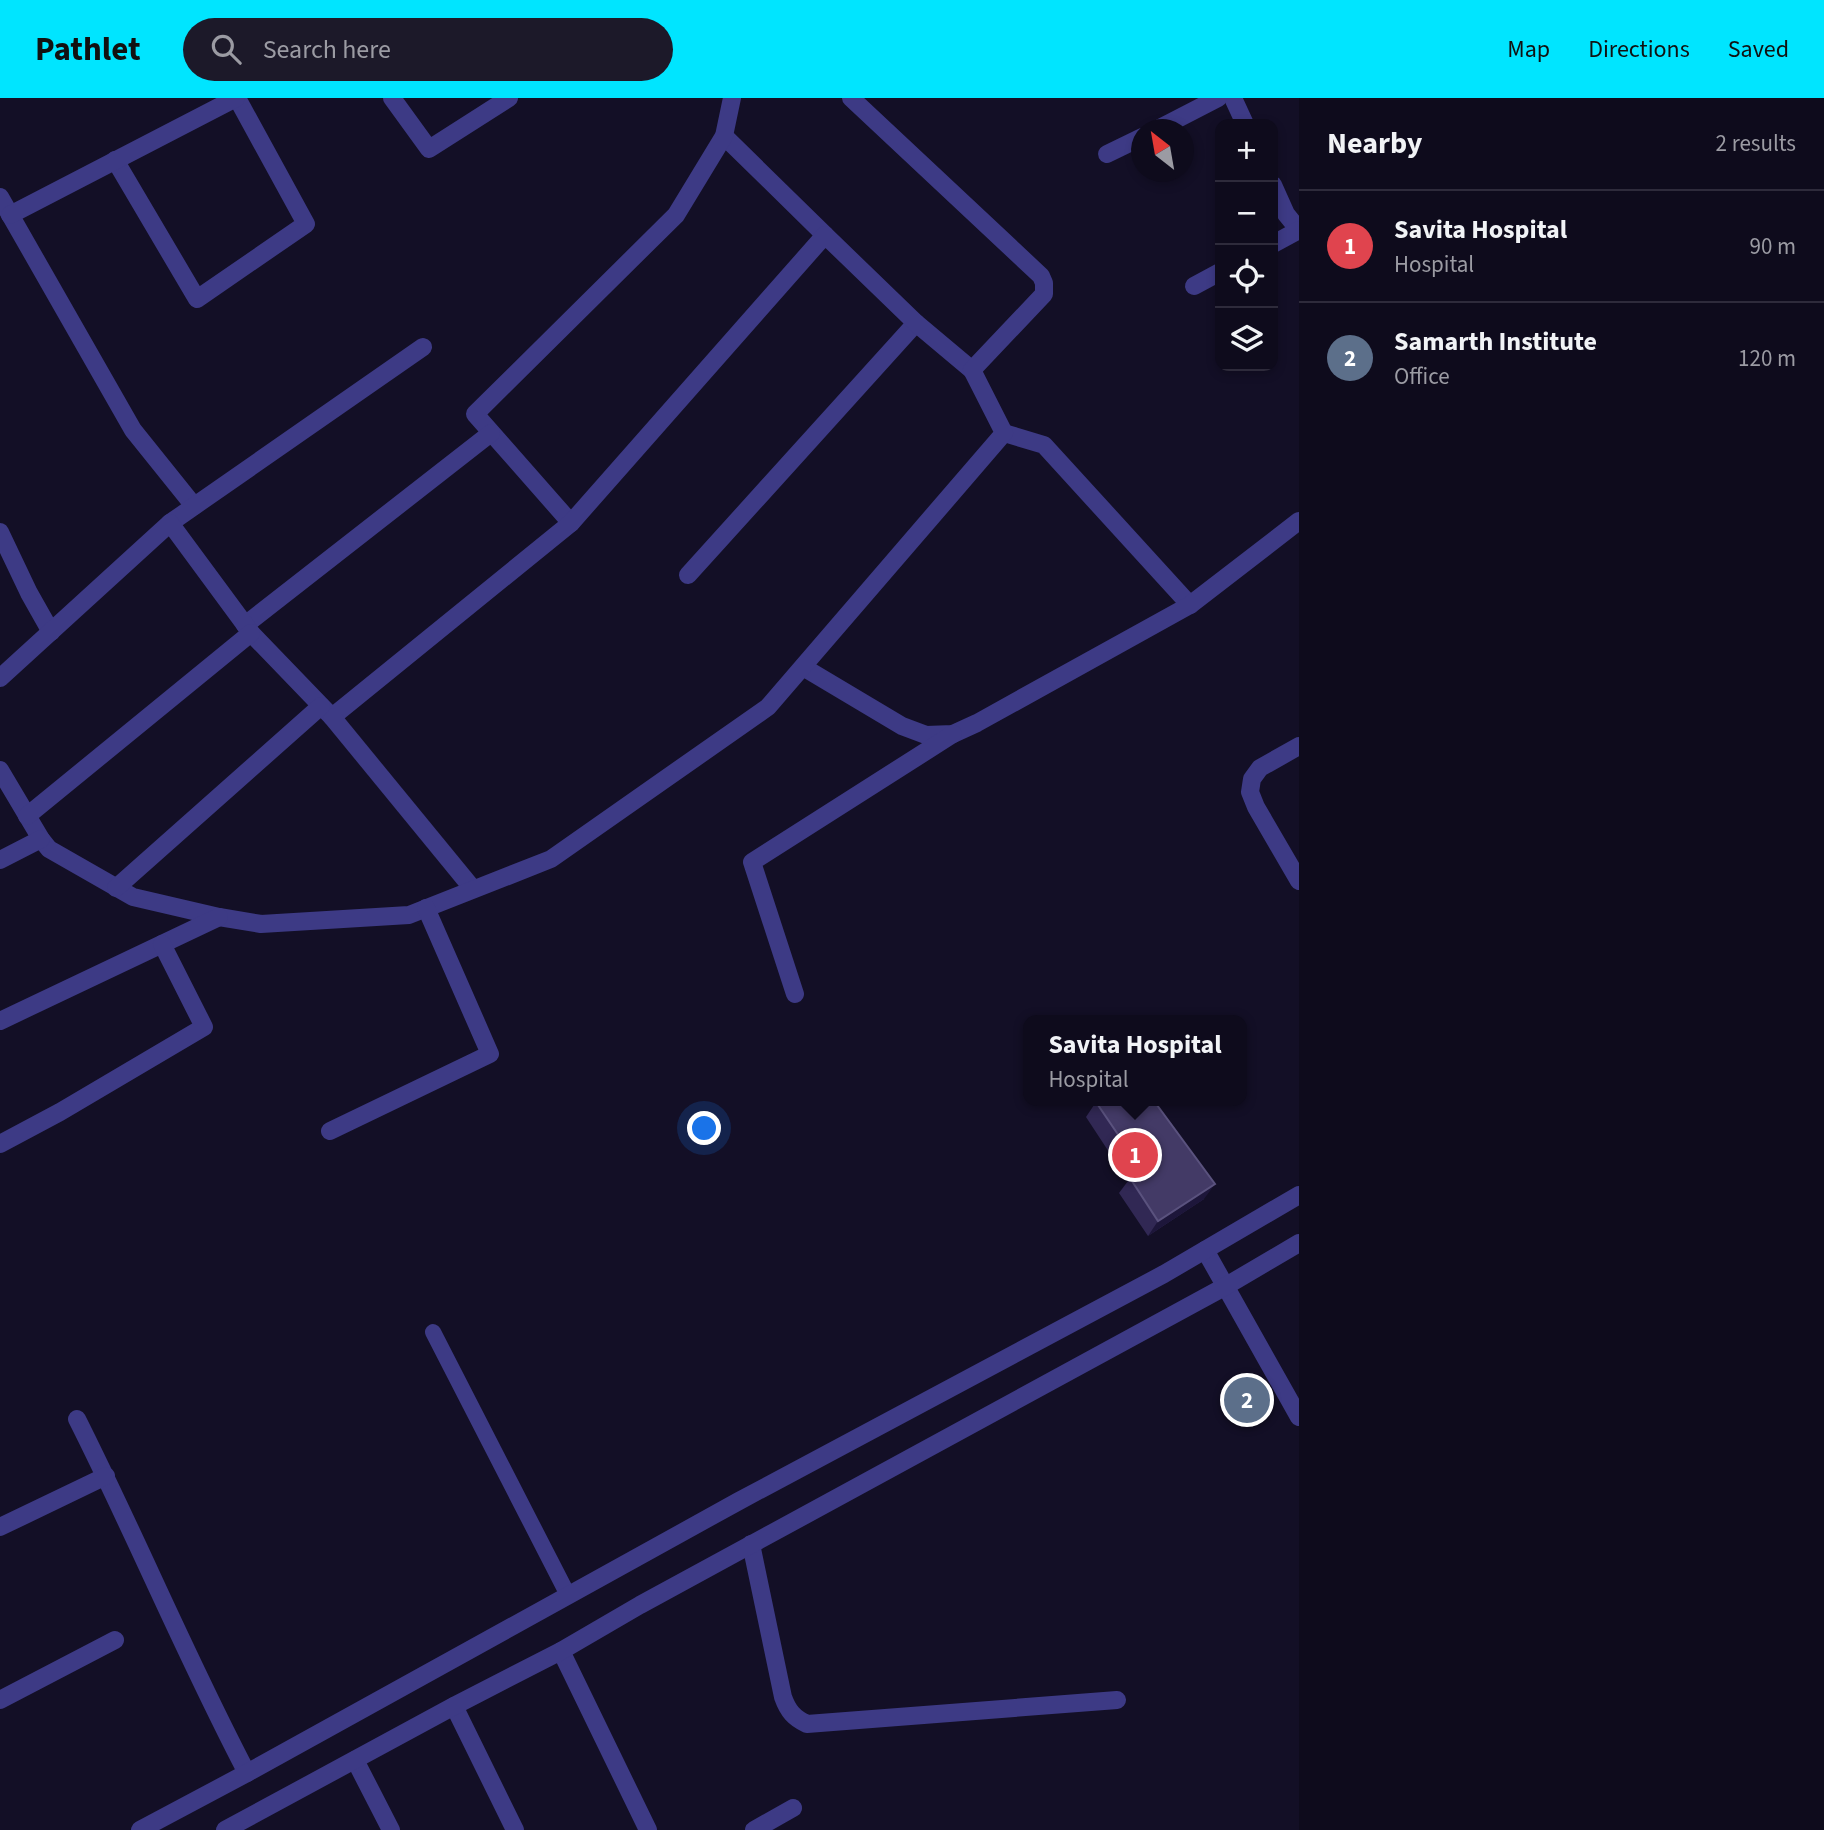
<!DOCTYPE html>
<html lang="en">
<head>
<meta charset="utf-8">
<style>
  :root { --surface:#0e0b1c; --page:#1c1929; --text:#f1f3f6; --muted:#9b9ba3; --line:#2e2b3b; --accent:#00e5ff }
  body { margin:0; font-family:"Source Sans 3",sans-serif; background:var(--page); color:var(--text) }
  .controls { position:absolute; right:21px; top:21px; display:grid; overflow:hidden; border-radius:14px; box-shadow:0 4px 10px #0003 }
  .controls button { width:63px; height:63px; display:grid; place-items:center; padding:0; border:0; border-bottom:2px solid var(--line); background:var(--surface); color:var(--text); font:35px sans-serif }
  .compass { position:absolute; left:1131px; top:21px; width:63px; height:63px; border-radius:50%; background:var(--surface); box-shadow:0 4px 10px #0003; rotate:329deg }
  .you { position:absolute; left:705px; top:1031px; width:24px; height:24px; margin:-18px; border:5px solid #fff; border-radius:50%; background:#1a73e8; box-shadow:0 0 0 10px #1a73e833 }
  .badge { display:grid; place-items:center; width:46px; height:46px; border-radius:50%; background:var(--accent); color:#fff; font-size:23px; font-weight:700 }
  .pin { position:absolute; translate:-50% -50%; border:4px solid #fff; box-shadow:0 2px 7px #0006 }
  .popup { position:absolute; left:1023px; top:917px; width:224px; height:91px; box-sizing:border-box; display:grid; place-content:center; border-radius:14px; background:var(--surface); filter:drop-shadow(0 2px 5px #0005); font-size:23px; white-space:nowrap; color:var(--muted) }
  .popup b { font-size:26px; color:var(--text) }
  .popup::after { content:''; position:absolute; left:50%; top:100%; margin-left:-14px; border:14px solid transparent; border-top-color:var(--surface) }
  .list { margin:0; padding:0; list-style:none }
  h2 { display:flex; justify-content:space-between; align-items:center; height:91px; margin:0; padding:0 28px; font-size:30px }
  h2 small { font-size:23px; font-weight:400; color:var(--muted) }
  .list li { display:grid; grid-template-columns:46px 1fr auto; gap:21px; align-items:center; box-sizing:border-box; height:112px; padding:0 28px; border-top:2px solid var(--line) }
  .list b { display:block; font-size:26px; white-space:nowrap }
  .list p { margin:0; font-size:23px; white-space:nowrap; color:var(--muted) }
  .list em { font-size:23px; font-style:normal; color:var(--muted) }
  .icon { flex:none; width:38px; height:38px; fill:none; stroke:currentColor; stroke-width:2; stroke-linecap:round; stroke-linejoin:round }
  .map { position:relative; flex:none; width:1299px; height:1732px; overflow:hidden }
  header { display:flex; align-items:center; gap:42px; box-sizing:border-box; height:98px; padding:0 35px; background:var(--accent); color:#111 }
  header strong { font-size:33px }
  nav { display:flex; gap:38px; margin-inline-start:auto; font-size:24px }
  .search { width:490px; height:63px; background:var(--page); display:flex; align-items:center; gap:18px; box-sizing:border-box; padding:0 24px; border-radius:38px; color:var(--muted); font-size:26px }
  main { display:flex }
  aside { flex:1; background:var(--surface) }
  .map>svg:first-child { display:block }
  .lines { fill:none; stroke-linecap:round; stroke-linejoin:round }
  .service { stroke:#3d3a85; stroke-width:16 }
  .minor { stroke:#3d3a85; stroke-width:18 }
  .tertiary { stroke:#3d3a85; stroke-width:18 }
  .wall { fill:#312854 }
  .shaded-wall { fill:#1d163a }
  .building { fill:#433a66; stroke:#5a527e; stroke-width:2 }
</style>
</head>
<body>
<header>
<strong>Pathlet</strong>
<div class="search"><svg class="icon" aria-label="search" viewBox="0 0 24 24"><circle cx="10" cy="10" r="6"/><path d="M15 15l6 6"/></svg>Search here</div>
<nav><a>Map</a><a>Directions</a><a>Saved</a></nav>
</header>
<main>
<div class="map">
<svg width="1299" height="1732" viewBox="0 0 1299 1732">
  <rect width="100%" height="100%" fill="#130f26"/>
  <g class="lines">
    <polyline class="service" points="433,1234 568,1497"/>
    <g class="minor">
      <polyline points="392,0 429,51 509,0"/>
      <polyline points="1233,0 1245,26"/>
      <polyline points="1156,32 1218,0"/>
      <polyline points="724,38 825,137"/>
      <polyline points="1107,56 1142,39"/>
      <polyline points="115,62 197,201 306,126 237,0"/>
      <polyline points="1273,87 1286,116 1299,132"/>
      <polyline points="0,99 133,332 194,408"/>
      <polyline points="10,117 236,0"/>
      <polyline points="1273,146 1299,132"/>
      <polyline points="1194,188 1220,174"/>
      <polyline points="1004,335 1044,347 1190,507"/>
      <polyline points="170,425 423,249"/>
      <polyline points="571,425 475,316 676,117 724,38 732,0"/>
      <polyline points="0,434 29,495 51,534"/>
      <polyline points="688,477 916,225"/>
      <polyline points="245,527 491,335"/>
      <polyline points="803,569 902,628 926,637 953,636 977,625 1190,507 1299,423"/>
      <polyline points="0,580 170,425 251,535 332,619 571,425 825,137 916,225 972,272"/>
      <polyline points="332,619 473,791"/>
      <polyline points="1299,648 1260,670 1252,681 1250,694 1256,709 1299,783"/>
      <polyline points="0,672 41,741 49,751 133,799 219,819 261,826 409,817 551,761 768,609 1004,335 972,272 1044,196 1044,185 1041,178 851,0"/>
      <polyline points="27,718 251,535"/>
      <polyline points="0,762 41,741"/>
      <polyline points="116,790 321,608"/>
      <polyline points="795,896 752,764 953,636"/>
      <polyline points="0,923 219,819"/>
      <polyline points="330,1033 490,956 426,810"/>
      <polyline points="0,1046 60,1014 204,929 162,846"/>
      <polyline points="1205,1152 1299,1319"/>
      <path d="M77,1321c59,117 109,238 170,354"/>
      <polyline points="0,1429 106,1378"/>
      <path d="M751,1446l32,153c5,14 11,21 24,27l310,-24"/>
      <polyline points="561,1553 648,1732"/>
      <polyline points="0,1602 115,1542"/>
      <polyline points="454,1608 515,1732"/>
      <polyline points="355,1662 391,1732"/>
      <polyline points="754,1732 793,1710"/>
    </g>
    <g class="tertiary">
      <polyline points="140,1732 247,1675 739,1403 1164,1176 1299,1097"/>
      <polyline points="225,1732 454,1608 561,1553 640,1507 1226,1188 1299,1145"/>
    </g>
  </g>
  <polygon class="wall" points="1096,1004 1204,1101 1148,1138 1119,1095 1128,1083 1086,1019"/>
  <polygon class="shaded-wall" points="1215,1086 1204,1101 1148,1138 1158,1123"/>
  <polygon class="building" points="1099,1003 1154,1003 1215,1086 1158,1123 1130,1080 1142,1072 1096,1004"/>
</svg>
<div class="controls">
<button>+</button>
<button>−</button>
<button><svg class="icon" aria-label="locate" viewBox="0 0 24 24"><circle cx="12" cy="12" r="6"/><path d="M12 2v4M12 18v4M2 12h4M18 12h4"/></svg></button>
<button><svg class="icon" aria-label="layers" viewBox="0 0 24 24"><path d="M12 4l9 5-9 5-9-5zM3 14l9 5 9-5"/></svg></button>
</div>
<svg class="compass" viewBox="-18 -18 36 36"><path d="M0-13l5 13h-10z" fill="#e53935"/><path d="M0 13l5-13h-10z" fill="#9b9ba3"/></svg>
<div class="you"></div>
<div class="pin badge" style="left:1135px;top:1057px;background:#e0444e">1</div>
<div class="popup"><b>Savita Hospital</b>Hospital</div>
<div class="pin badge" style="left:1247px;top:1302px;background:#5c6f8a">2</div>
</div>
<aside>
<h2>Nearby<small>2 results</small></h2>
<ul class="list">
<li><span class="badge" style="background:#e0444e">1</span><div><b>Savita Hospital</b><p>Hospital</p></div><em>90 m</em></li>
<li><span class="badge" style="background:#5c6f8a">2</span><div><b>Samarth Institute</b><p>Office</p></div><em>120 m</em></li>
</ul>
</aside>
</main>
</body>
</html>
